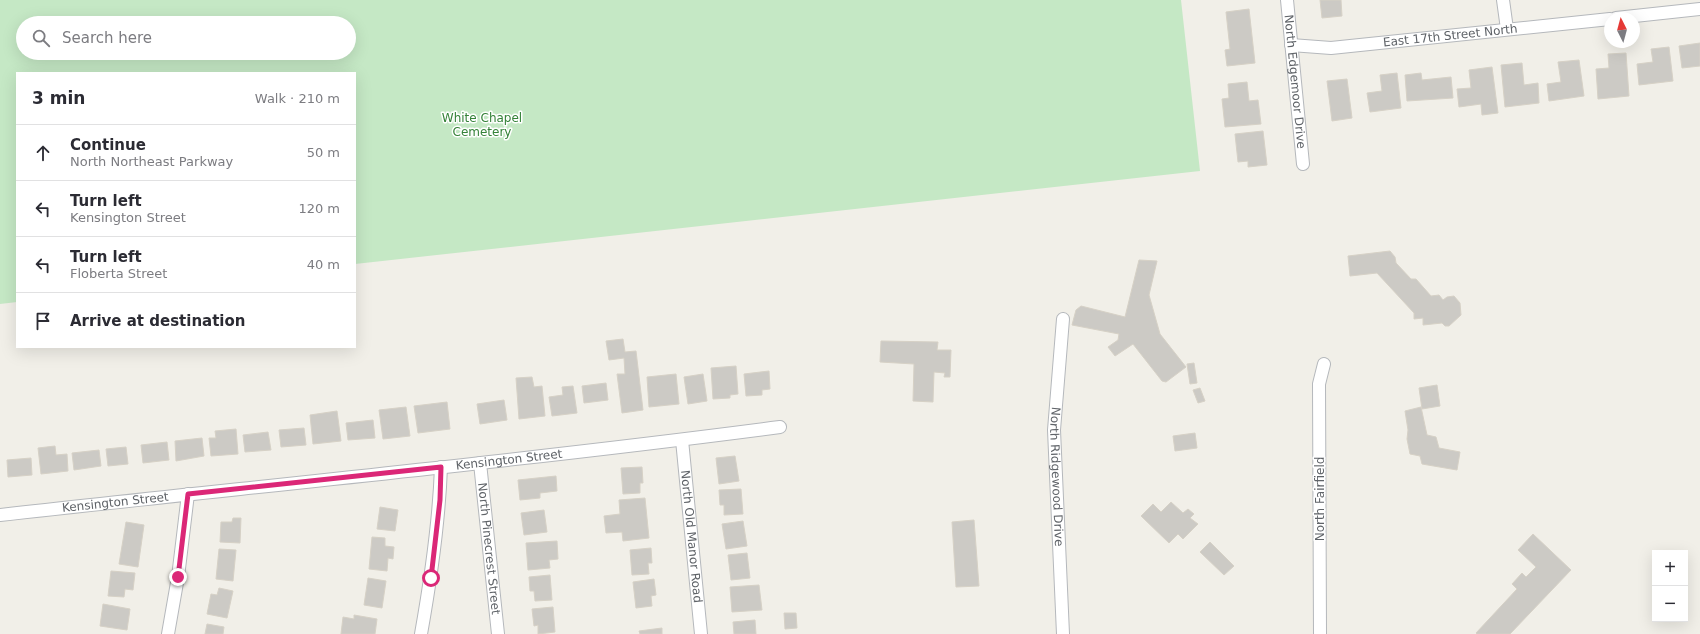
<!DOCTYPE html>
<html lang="en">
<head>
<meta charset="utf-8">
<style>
  :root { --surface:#fff; --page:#f7f7f7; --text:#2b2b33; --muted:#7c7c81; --line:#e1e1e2 }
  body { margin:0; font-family:"DejaVu Sans",sans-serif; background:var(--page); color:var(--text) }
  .controls { position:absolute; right:12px; bottom:12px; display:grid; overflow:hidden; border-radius:0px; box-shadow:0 4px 16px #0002 }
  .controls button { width:36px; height:36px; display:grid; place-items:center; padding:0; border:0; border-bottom:1px solid var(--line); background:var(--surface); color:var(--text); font:20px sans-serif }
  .compass { position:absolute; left:1604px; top:12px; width:36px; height:36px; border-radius:50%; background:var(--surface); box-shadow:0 4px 16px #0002; rotate:354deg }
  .stop { position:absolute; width:12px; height:12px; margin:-9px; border:3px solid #db2777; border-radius:50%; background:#fff }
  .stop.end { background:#db2777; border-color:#fff; box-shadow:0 1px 4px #0008 }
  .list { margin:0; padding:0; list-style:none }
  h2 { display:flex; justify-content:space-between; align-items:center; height:52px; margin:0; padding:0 16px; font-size:17px }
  h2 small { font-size:13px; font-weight:400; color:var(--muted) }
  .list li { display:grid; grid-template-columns:26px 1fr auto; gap:12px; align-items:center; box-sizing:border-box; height:56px; padding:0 16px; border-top:1px solid var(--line) }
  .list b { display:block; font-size:15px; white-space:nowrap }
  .list p { margin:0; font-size:13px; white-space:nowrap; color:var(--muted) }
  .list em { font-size:13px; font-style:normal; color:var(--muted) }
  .icon { flex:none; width:22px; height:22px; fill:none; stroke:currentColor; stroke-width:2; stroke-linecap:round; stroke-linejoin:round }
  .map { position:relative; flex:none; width:1700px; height:634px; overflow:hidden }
  .search { position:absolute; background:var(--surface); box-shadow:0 4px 16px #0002; left:16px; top:16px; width:340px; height:44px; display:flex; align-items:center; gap:10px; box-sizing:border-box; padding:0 14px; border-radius:22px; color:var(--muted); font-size:15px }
  .panel { position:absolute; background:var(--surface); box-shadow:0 4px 16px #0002; left:16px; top:72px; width:340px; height:276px; border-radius:0px }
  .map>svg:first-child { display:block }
  .green { fill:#c5e8c5; fill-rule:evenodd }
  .building { fill:#cccac5; stroke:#d6d1c6 }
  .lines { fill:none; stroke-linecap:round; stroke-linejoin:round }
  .minor-casing { stroke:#b5b8bc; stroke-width:14 }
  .minor { stroke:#fff; stroke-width:12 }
  .route { stroke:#db2777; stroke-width:5 }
  .labels { text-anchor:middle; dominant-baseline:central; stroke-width:3; stroke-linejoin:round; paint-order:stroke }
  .street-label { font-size:12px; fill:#5f6368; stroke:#fff }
  .park-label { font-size:12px; fill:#348238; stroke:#fff }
</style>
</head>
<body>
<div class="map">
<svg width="1700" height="634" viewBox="0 0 1700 634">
  <rect width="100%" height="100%" fill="#f1efe8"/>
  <path class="green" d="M0,0h1181l19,171 -845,93v-191h-338v229l-17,2zM23,23h326v30h-326z"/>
  <g class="building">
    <polygon points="1320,0 1341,0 1342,16 1322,18"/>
    <polygon points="1249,9 1255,63 1227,66 1225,50 1230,49 1226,12"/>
    <polygon points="1700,43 1700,66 1682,68 1679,46"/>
    <polygon points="1669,47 1673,81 1639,85 1637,64 1653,62 1651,49"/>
    <polygon points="1626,53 1629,96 1598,99 1596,69 1609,68 1608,54"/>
    <polygon points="1579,60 1584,96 1549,101 1547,84 1561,82 1558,62"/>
    <polygon points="1522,63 1524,85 1538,83 1539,103 1505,107 1501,65"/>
    <polygon points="1492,67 1498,113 1482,115 1481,104 1459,107 1457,89 1471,88 1469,70"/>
    <polygon points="1397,73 1401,108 1370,112 1367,93 1382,91 1380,75"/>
    <polygon points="1421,73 1422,80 1451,77 1453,98 1407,101 1405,75"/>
    <polygon points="1347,79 1352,118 1332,121 1327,81"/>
    <polygon points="1247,82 1249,101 1258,100 1261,124 1225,127 1222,99 1229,98 1228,84"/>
    <polygon points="1263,131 1267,165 1248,167 1248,161 1238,162 1235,134"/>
    <polygon points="1390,251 1395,257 1396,263 1411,279 1416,279 1431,296 1439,295 1443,300 1447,297 1454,296 1460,303 1461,315 1449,326 1445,326 1442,323 1423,325 1423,318 1414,319 1414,313 1377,273 1350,276 1348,256"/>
    <polygon points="1139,260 1157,261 1149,295 1160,334 1186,367 1166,382 1162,381 1133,344 1115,356 1108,347 1118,340 1119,334 1072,325 1076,310 1081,306 1125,317"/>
    <polygon points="623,339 625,352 636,351 643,410 622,413 617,374 625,374 624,358 609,360 606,341"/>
    <polygon points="881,341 938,342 937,350 951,350 950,377 944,377 945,373 934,372 933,402 913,401 914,364 880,362"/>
    <polygon points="1194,363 1197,383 1190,384 1187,364"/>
    <polygon points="736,366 738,394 730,395 730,398 713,399 711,368"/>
    <polygon points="769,371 770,389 762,390 762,395 746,396 744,374"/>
    <polygon points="676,374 679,404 649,407 647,377"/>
    <polygon points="703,374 707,401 688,404 684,377"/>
    <polygon points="532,377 534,387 542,386 545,416 519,419 516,378"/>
    <polygon points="606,383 608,400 584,403 582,386"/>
    <polygon points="1437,385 1440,406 1422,409 1419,388"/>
    <polygon points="573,386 577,413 552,416 549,397 563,395 562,387"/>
    <polygon points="1200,388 1205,401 1198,403 1193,390"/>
    <polygon points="504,400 507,420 480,424 477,404"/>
    <polygon points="447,402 450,429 418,433 414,406"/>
    <polygon points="406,407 410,436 383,439 379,410"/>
    <polygon points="1421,407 1427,435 1436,437 1439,448 1460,452 1457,470 1422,464 1420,456 1410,454 1407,439 1408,430 1405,411"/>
    <polygon points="337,411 341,441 313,444 310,415"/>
    <polygon points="373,420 375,438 348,440 346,423"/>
    <polygon points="304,428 306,445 281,447 279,430"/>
    <polygon points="236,429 238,454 211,456 209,438 216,438 215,431"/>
    <polygon points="268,432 271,450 245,452 243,435"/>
    <polygon points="1195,433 1197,448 1175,451 1173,436"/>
    <polygon points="202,438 204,456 176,461 175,441"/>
    <polygon points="167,442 169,460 143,463 141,445"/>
    <polygon points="55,446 56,455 67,454 68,471 41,474 38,448"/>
    <polygon points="126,447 128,464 108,466 106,449"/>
    <polygon points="99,450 101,466 74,470 72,453"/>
    <polygon points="735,456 739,481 719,484 716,458"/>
    <polygon points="31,458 32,475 8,477 7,460"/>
    <polygon points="642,467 643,483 640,483 640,493 623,494 621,468"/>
    <polygon points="556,476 557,491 540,493 540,498 520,500 518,480"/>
    <polygon points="741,489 743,514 724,515 724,505 720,505 719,490"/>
    <polygon points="645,498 649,538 623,541 622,532 606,533 604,516 620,514 619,500"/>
    <polygon points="1171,502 1183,513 1188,509 1194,514 1190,518 1198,524 1183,539 1178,534 1169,543 1141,516 1153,504 1161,512"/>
    <polygon points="380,507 398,510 395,531 377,529"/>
    <polygon points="544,510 547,532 524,535 521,513"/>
    <polygon points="233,518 241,518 240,543 220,542 221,522 232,522"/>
    <polygon points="974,520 979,586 956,587 952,522"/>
    <polygon points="743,521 747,546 726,549 722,524"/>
    <polygon points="126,522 144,525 138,567 119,564"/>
    <polygon points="1533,534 1571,570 1510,634 1477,634 1476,633 1517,589 1512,584 1522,573 1526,577 1536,567 1518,550"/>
    <polygon points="372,537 385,538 385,546 394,547 393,559 388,558 387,571 369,569"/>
    <polygon points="557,541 558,559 549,560 550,568 528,570 526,543"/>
    <polygon points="1210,542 1234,566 1224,575 1200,552"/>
    <polygon points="651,548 652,563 648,563 649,574 632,575 630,550"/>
    <polygon points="219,549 236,550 233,581 216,579"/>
    <polygon points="747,553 750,578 731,580 728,555"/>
    <polygon points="111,571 135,573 133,590 125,589 124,597 108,596"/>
    <polygon points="550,575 552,600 535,601 534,591 530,591 529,577"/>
    <polygon points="368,578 386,581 382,608 364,605"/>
    <polygon points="654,579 656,595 651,596 652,606 636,608 633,582"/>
    <polygon points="759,585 762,610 732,612 730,587"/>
    <polygon points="219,588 233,591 227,618 207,614 211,594 217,595"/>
    <polygon points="103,604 130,609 127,630 100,626"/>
    <polygon points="553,607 555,632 538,634 538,625 534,626 532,609"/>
    <polygon points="784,613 796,613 797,628 785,629"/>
    <polygon points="354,615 377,619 375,634 341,634 343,617 354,619"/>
    <polygon points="755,620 756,634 734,634 733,622"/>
    <polygon points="207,624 224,627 223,634 205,634"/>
    <polygon points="662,628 662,634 640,634 639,631"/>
  </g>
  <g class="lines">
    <defs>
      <g id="minor">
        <path id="s1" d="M1287,0l16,164"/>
        <polyline points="1503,0 1507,29"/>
        <polyline points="1616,18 1700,9"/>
        <path id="s2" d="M1291,45l40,3 279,-29"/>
        <path id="s3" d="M1063,319l-9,111 9,204"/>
        <path id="s4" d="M682,440l19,194"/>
        <path id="s5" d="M480,463l18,171"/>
        <path id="s6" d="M0,515c260,-29 520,-54 780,-88"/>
        <polyline points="168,634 178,577 188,494"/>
        <path d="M421,634c10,-56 18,-111 20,-167"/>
        <polyline points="1320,634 1319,384 1324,364"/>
      </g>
    </defs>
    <use href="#minor" class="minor-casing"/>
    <use href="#minor" class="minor"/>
  </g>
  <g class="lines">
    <polyline class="route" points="178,577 188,494 441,467 440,500 431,578"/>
  </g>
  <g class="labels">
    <g class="street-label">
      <text stroke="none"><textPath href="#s2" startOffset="160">East 17th Street North</textPath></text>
      <text stroke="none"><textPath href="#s1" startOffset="82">North Edgemoor Drive</textPath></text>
      <text stroke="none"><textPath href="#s6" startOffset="512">Kensington Street</textPath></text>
      <text stroke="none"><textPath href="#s3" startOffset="158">North Ridgewood Drive</textPath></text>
      <text transform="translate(1320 499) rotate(-90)">North Fairfield</text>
      <text stroke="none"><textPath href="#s6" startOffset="116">Kensington Street</textPath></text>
      <text stroke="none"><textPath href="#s4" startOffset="97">North Old Manor Road</textPath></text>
      <text stroke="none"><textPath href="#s5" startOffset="86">North Pinecrest Street</textPath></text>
    </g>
    <g class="park-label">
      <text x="482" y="118">White Chapel<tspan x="482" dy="14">Cemetery</tspan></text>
    </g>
  </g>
</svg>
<div class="controls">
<button>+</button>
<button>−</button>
</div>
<svg class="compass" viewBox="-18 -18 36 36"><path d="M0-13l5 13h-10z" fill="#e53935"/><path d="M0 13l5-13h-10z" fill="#7c7c81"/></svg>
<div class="stop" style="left:431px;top:578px"></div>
<div class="stop end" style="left:178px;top:577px"></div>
<div class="search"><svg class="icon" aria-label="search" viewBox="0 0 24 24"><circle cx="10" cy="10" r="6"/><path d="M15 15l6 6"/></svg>Search here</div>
<section class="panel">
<h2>3 min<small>Walk · 210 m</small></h2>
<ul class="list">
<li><svg class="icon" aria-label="ahead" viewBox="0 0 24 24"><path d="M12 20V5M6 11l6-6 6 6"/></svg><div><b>Continue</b><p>North Northeast Parkway</p></div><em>50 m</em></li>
<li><svg class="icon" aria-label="left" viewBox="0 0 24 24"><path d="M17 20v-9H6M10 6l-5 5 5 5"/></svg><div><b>Turn left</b><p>Kensington Street</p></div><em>120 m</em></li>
<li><svg class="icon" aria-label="left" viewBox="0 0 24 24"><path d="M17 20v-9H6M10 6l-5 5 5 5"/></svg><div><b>Turn left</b><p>Floberta Street</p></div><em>40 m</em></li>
<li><svg class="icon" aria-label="arrive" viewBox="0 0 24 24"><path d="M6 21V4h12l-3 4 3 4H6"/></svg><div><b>Arrive at destination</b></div></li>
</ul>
</section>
</div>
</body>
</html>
